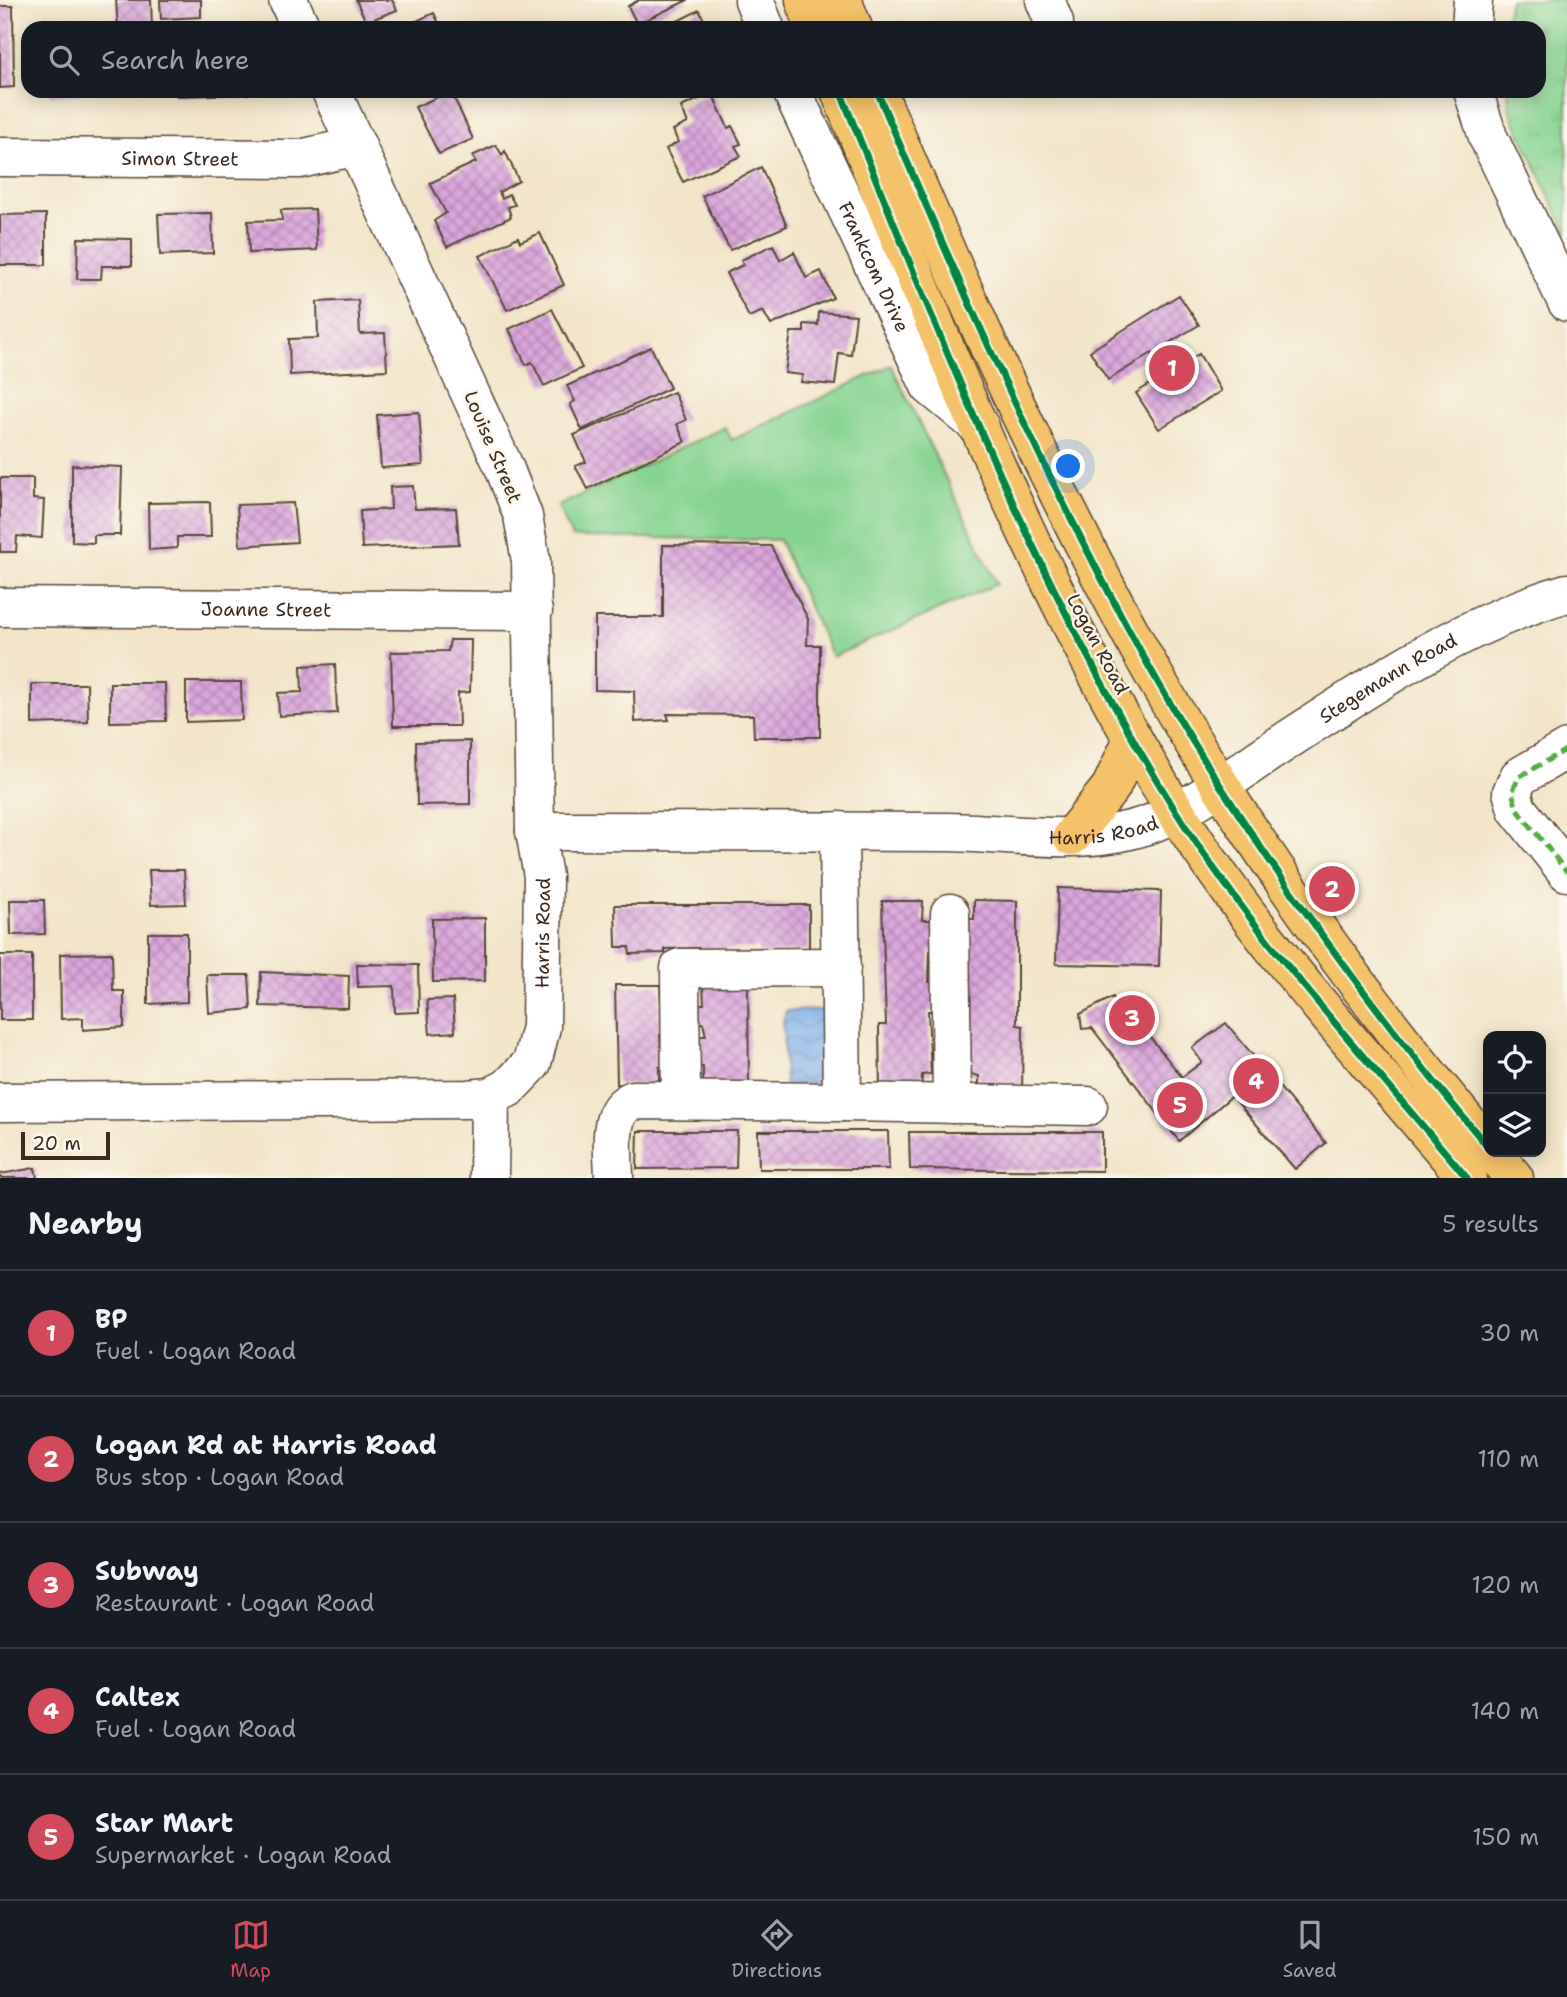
<!DOCTYPE html>
<html lang="en">
<head>
<meta charset="utf-8">
<style>
  :root { --surface:#171b24; --page:#242831; --text:#f1f3f6; --muted:#9ea1a6; --line:#363941; --accent:#d1495b }
  body { margin:0; font-family:"Shantell Sans",sans-serif; background:var(--page); color:var(--text) }
  .controls { position:absolute; right:21px; bottom:21px; display:grid; overflow:hidden; border-radius:14px; box-shadow:0 4px 18px #0003 }
  .controls button { width:63px; height:63px; display:grid; place-items:center; padding:0; border:0; border-bottom:2px solid var(--line); background:var(--surface); color:var(--text); font:35px sans-serif }
  .scale { position:absolute; left:21px; bottom:18px; width:89px; box-sizing:border-box; padding-left:7px; border:4px solid #3b2a1e; border-top:0; font-size:19px; line-height:24px; white-space:nowrap; color:#3b2a1e; -webkit-text-stroke:5px #fbf7ec; paint-order:stroke }
  .you { position:absolute; left:1069px; top:467px; width:24px; height:24px; margin:-18px; border:5px solid #fff; border-radius:50%; background:#1a73e8; box-shadow:0 0 0 10px #1a73e833 }
  .badge { display:grid; place-items:center; width:46px; height:46px; border-radius:50%; background:var(--accent); color:#fff; font-size:23px; font-weight:700 }
  .pin { position:absolute; translate:-50% -50%; border:4px solid #fff; box-shadow:0 2px 7px #0006 }
  .list { margin:0; padding:0; list-style:none }
  h2 { display:flex; justify-content:space-between; align-items:center; height:91px; margin:0; padding:0 28px; font-size:30px }
  h2 small { font-size:23px; font-weight:400; color:var(--muted) }
  .list li { display:grid; grid-template-columns:46px 1fr auto; gap:21px; align-items:center; box-sizing:border-box; height:126px; padding:0 28px; border-top:2px solid var(--line) }
  .list b { display:block; font-size:26px; white-space:nowrap }
  .list p { margin:0; font-size:23px; white-space:nowrap; color:var(--muted) }
  .list em { font-size:23px; font-style:normal; color:var(--muted) }
  .icon { flex:none; width:38px; height:38px; fill:none; stroke:currentColor; stroke-width:2; stroke-linecap:round; stroke-linejoin:round }
  .map { position:relative; flex:none; width:1567px; height:1178px; overflow:hidden }
  .search { position:absolute; background:var(--surface); box-shadow:0 4px 18px #0003; left:21px; right:21px; top:21px; height:77px; display:flex; align-items:center; gap:18px; box-sizing:border-box; padding:0 24px; border-radius:21px; color:var(--muted); font-size:26px }
  .sheet { height:721px; background:var(--surface) }
  nav { display:flex; justify-content:space-around; align-items:center; box-sizing:border-box; height:98px; border-top:2px solid var(--line); background:var(--surface); font-size:19px; color:var(--muted) }
  nav a { display:grid; justify-items:center; gap:4px }
  nav .on { color:var(--accent) }
  .map>svg:first-child { display:block }
  .grass { fill:#87d492; stroke:#617f58; stroke-width:2 }
  .park { fill:url(#park-tufts); stroke:#617f58; stroke-width:2 }
  .water { fill:url(#water-waves); stroke:#5c6c84; stroke-width:2 }
  .building { fill:url(#building-cross-hatch) }
  .lines { fill:none; stroke-linecap:round; stroke-linejoin:round }
  .minor-casing { stroke:#564638; stroke-width:41 }
  .major-casing { stroke:#564638; stroke-width:41 }
  .minor { stroke:#fff; stroke-width:38 }
  .major { stroke:#f3c26a; stroke-width:38 }
  .quiet { stroke:#55ab43; stroke-width:5; stroke-dasharray:10 5; stroke-linecap:butt }
  .cycleway-casing { stroke:#fbf7ec; stroke-width:11 }
  .cycleway { stroke:#00873e; stroke-width:7 }
  .labels { text-anchor:middle; dominant-baseline:central; stroke-width:5; stroke-linejoin:round; paint-order:stroke }
  .street-label { font-size:19px; fill:#3b2a1e; stroke:#fbf7ec }
</style>
</head>
<body>
<div class="map">
<svg width="1567" height="1178" viewBox="0 0 1567 1178">
  <defs>
    <pattern id="park-tufts" width="24" height="20" patternUnits="userSpaceOnUse" patternTransform="scale(1.75)"><rect width="24" height="20" fill="#87d492"/><path d="M3 7l-1-3M5 7V3M7 7l1-3M15 17l-1-3M17 17v-4M19 17l1-3" fill="none" stroke="#75b67d"/></pattern>
    <pattern id="water-waves" width="16" height="10" patternUnits="userSpaceOnUse" patternTransform="scale(1.75)"><rect width="16" height="10" fill="#7dafe9"/><path d="M0 5q4-4 8 0t8 0" fill="none" stroke="#688fbc"/></pattern>
    <pattern id="building-cross-hatch" width="8" height="8" patternUnits="userSpaceOnUse" patternTransform="scale(1.75)"><rect width="8" height="8" fill="#daa6dc"/><path d="M0 0l8 8M0 8l8-8" fill="none" stroke="#b287b2"/></pattern>
  </defs>
  <rect width="100%" height="100%" fill="#fbf7ec"/>
  <filter id="ink" filterUnits="userSpaceOnUse"><feTurbulence type="fractalNoise" baseFrequency=".0143" numOctaves="2"/><feDisplacementMap in="SourceGraphic" scale="14" xChannelSelector="R" yChannelSelector="G"/><feConvolveMatrix kernelMatrix="1 2 1 2 8 2 1 2 1" color-interpolation-filters="sRGB"/></filter>
  <filter id="wash" filterUnits="userSpaceOnUse"><feTurbulence type="fractalNoise" baseFrequency=".00686" numOctaves="4" result="noise"/><feDisplacementMap in="SourceGraphic" scale="28" xChannelSelector="R" yChannelSelector="G"/><feGaussianBlur stdDeviation="1.57" result="paint"/><feColorMatrix in="noise" values="0 0 0 0 0 0 0 0 0 0 0 0 0 0 0 0 0 1.4 0 .05"/><feComposite in="paint" operator="in"/></filter>
  <g filter="url(#wash)">
    <rect width="100%" height="100%" fill="#f2e5c9"/>
    <polygon class="grass" points="891,365 997,584 832,657 779,540 572,537 558,506 725,427 732,440"/>
    <polygon class="park" points="1510,0 1567,0 1567,234 1510,111 1508,91 1539,91 1539,28 1504,28"/>
    <polygon class="water" points="824,1010 824,1071 819,1083 785,1084 783,1021 786,1011"/>
    <g id="blocks">
      <g class="building">
        <polygon points="116,0 151,0 152,28 118,28"/>
        <polygon points="160,0 201,0 201,17 161,19"/>
        <polygon points="356,0 392,0 397,10 366,22"/>
        <polygon points="639,0 688,0 637,24 628,6"/>
        <polygon points="0,6 13,6 14,87 0,88"/>
        <polygon points="699,10 708,28 664,28"/>
        <polygon points="434,13 441,28 401,28"/>
        <polygon points="50,91 81,91 81,94 50,96"/>
        <polygon points="177,91 249,91 249,94 177,96"/>
        <polygon points="451,91 473,139 439,154 415,107"/>
        <polygon points="712,93 728,128 732,126 741,144 735,146 741,156 683,182 666,149 678,142 673,130 688,123 681,107"/>
        <polygon points="496,145 502,155 505,151 519,181 499,192 502,199 509,194 515,205 508,207 511,217 447,247 434,221 446,213 430,183 476,162 472,156"/>
        <polygon points="761,167 787,226 730,250 702,196"/>
        <polygon points="315,209 317,250 249,253 248,221 282,220 281,210"/>
        <polygon points="212,213 213,253 160,255 158,214"/>
        <polygon points="46,214 46,265 0,265 0,215"/>
        <polygon points="540,233 564,285 507,310 480,256 518,237 520,242"/>
        <polygon points="78,238 132,239 132,266 102,266 101,279 77,279"/>
        <polygon points="773,245 780,260 794,252 806,278 821,271 833,298 771,325 763,311 749,317 726,273 743,265 741,260"/>
        <polygon points="1179,295 1199,325 1169,343 1183,364 1199,354 1221,391 1159,429 1136,393 1166,374 1152,353 1108,380 1090,351"/>
        <polygon points="358,300 360,334 385,333 387,370 290,375 289,339 318,338 317,302"/>
        <polygon points="552,309 582,368 544,386 532,362 526,365 509,329"/>
        <polygon points="819,312 856,315 851,355 839,353 835,385 801,382 803,375 785,373 791,332 804,332 804,324 818,325"/>
        <polygon points="651,347 670,388 582,430 570,404 575,401 567,386"/>
        <polygon points="674,392 686,420 677,424 685,442 588,489 575,466 586,462 574,435"/>
        <polygon points="419,412 423,465 381,468 377,415"/>
        <polygon points="72,465 122,467 120,535 94,535 94,543 72,542"/>
        <polygon points="0,478 33,478 33,499 44,500 42,538 17,536 16,552 0,552"/>
        <polygon points="413,486 415,509 456,508 459,544 362,548 360,511 391,509 390,487"/>
        <polygon points="210,502 211,537 177,537 177,548 149,550 148,503"/>
        <polygon points="293,503 297,542 240,546 237,505"/>
        <polygon points="663,545 771,546 808,619 807,645 820,645 820,737 754,737 753,715 667,714 669,720 635,722 634,691 595,690 595,617 663,617"/>
        <polygon points="450,640 471,640 470,692 458,693 459,726 393,726 391,652 448,651"/>
        <polygon points="335,664 337,713 279,716 278,693 302,692 301,666"/>
        <polygon points="186,682 241,682 242,720 186,722"/>
        <polygon points="110,683 165,683 166,721 110,722"/>
        <polygon points="32,684 87,684 88,722 32,724"/>
        <polygon points="470,741 470,804 417,805 416,742"/>
        <polygon points="149,870 184,870 186,904 151,905"/>
        <polygon points="1058,888 1161,891 1159,966 1056,964"/>
        <polygon points="10,900 44,900 45,934 11,935"/>
        <polygon points="974,900 1017,901 1017,1025 1023,1026 1022,1093 979,1093 979,1076 970,1074 967,919 974,919"/>
        <polygon points="882,901 923,901 922,920 936,920 936,949 930,951 929,982 935,981 934,1011 928,1011 931,1074 922,1075 921,1093 880,1093 879,1025 886,1025"/>
        <polygon points="615,905 809,905 809,950 760,955 758,948 728,949 697,955 698,948 665,949 665,953 630,954 629,947 616,947"/>
        <polygon points="485,918 485,981 433,982 432,919"/>
        <polygon points="148,933 187,933 187,1002 148,1004"/>
        <polygon points="112,953 113,991 124,991 124,1027 83,1030 83,1018 61,1019 60,954"/>
        <rect x="0" y="955" width="32" height="65"/>
        <polygon points="357,964 418,965 419,1012 395,1013 394,986 358,987"/>
        <polygon points="261,972 349,976 348,1008 260,1006"/>
        <polygon points="207,975 249,975 251,1009 209,1013"/>
        <polygon points="615,985 660,985 661,1005 667,1006 667,1036 660,1035 661,1050 665,1050 667,1067 659,1067 659,1085 617,1084"/>
        <polygon points="703,985 748,985 749,1085 703,1082 703,1067 697,1066 698,1036 706,1036 703,1023 695,1023 696,1004 704,1004"/>
        <polygon points="1113,997 1117,1004 1122,1002 1182,1077 1202,1062 1192,1048 1226,1023 1326,1143 1295,1169 1232,1096 1179,1141 1092,1028 1082,1029 1080,1014"/>
        <polygon points="453,999 455,1032 430,1034 427,1000"/>
        <polygon points="638,1131 737,1131 736,1168 637,1169"/>
        <polygon points="758,1131 888,1131 889,1169 759,1169"/>
        <polygon points="909,1132 1102,1132 1102,1171 910,1169"/>
        <polygon points="35,1168 37,1178 0,1178 0,1174"/>
      </g>
    </g>
  </g>
  <g filter="url(#ink)">
    <use href="#blocks" fill-opacity="0" stroke="#564638" stroke-width="2"/>
    <g class="lines">
      <defs>
        <g id="minor">
          <polyline points="288,0 301,28"/>
          <polyline points="754,0 765,28"/>
          <polyline points="1045,0 1054,22"/>
          <polyline points="1471,28 1473,0"/>
          <path id="s1" d="M792,91l138,295 50,41"/>
          <polyline points="1473,91 1488,137 1567,302"/>
          <path id="s2" d="M0,157l300,2 57,-13"/>
          <path id="s3" d="M0,607l533,4"/>
          <polyline points="1567,749 1519,777 1512,792 1517,809 1567,872"/>
          <path id="s4" d="M535,831c137,0 275,0 412,1 67,1 144,16 208,-10 44,-18 82,-49 122,-75 93,-61 182,-122 290,-154"/>
          <polyline points="839,831 842,1102 1088,1106"/>
          <polyline points="950,913 952,1104"/>
          <polyline points="681,1100 680,968 841,967"/>
          <path id="s5" d="M0,1102l468,-3 22,-2 18,-9 24,-25 9,-36 2,-151 -8,-45 -4,-270 -8,-45 -19,-49 -173,-376"/>
          <polyline points="489,1178 490,1097"/>
          <path d="M614,1178c0,-26 -9,-67 19,-78l209,2"/>
        </g>
        <g id="major">
          <polyline points="805,0 815,28"/>
          <polyline points="842,0 853,28"/>
          <path d="M840,91c100,245 195,493 335,719 83,132 192,249 292,368"/>
          <path d="M877,91c81,191 165,381 265,563 97,175 217,340 346,493"/>
          <polyline points="1072,836 1111,787 1133,739"/>
          <polyline points="1492,1152 1514,1178"/>
        </g>
      </defs>
      <use href="#minor" class="minor-casing"/>
      <use href="#major" class="major-casing"/>
      <use href="#minor" class="minor"/>
      <use href="#major" class="major"/>
      <polyline class="quiet" points="1567,749 1519,777 1512,792 1517,809 1567,872"/>
      <defs>
        <g id="cycleway">
          <path d="M840,91c100,245 195,493 335,719 83,132 192,249 292,368"/>
          <path d="M877,91c81,191 165,381 265,563 97,175 217,340 346,493"/>
        </g>
      </defs>
      <use href="#cycleway" class="cycleway-casing"/>
      <use href="#cycleway" class="cycleway"/>
    </g>
  </g>
  <g class="labels">
    <g class="street-label">
      <text stroke="none"><textPath href="#s2" startOffset="180">Simon Street</textPath></text>
      <text stroke="none"><textPath href="#s1" startOffset="194">Frankcom Drive</textPath></text>
      <text transform="translate(493 447) rotate(67)">Louise Street</text>
      <text stroke="none"><textPath href="#s3" startOffset="266">Joanne Street</textPath></text>
      <text transform="translate(1098 644) rotate(62)">Logan Road</text>
      <text stroke="none"><textPath href="#s4" startOffset="896">Stegemann Road</textPath></text>
      <text stroke="none"><textPath href="#s4" startOffset="569">Harris Road</textPath></text>
      <text stroke="none"><textPath href="#s5" startOffset="676">Harris Road</textPath></text>
    </g>
  </g>
</svg>
<div class="controls">
<button><svg class="icon" aria-label="locate" viewBox="0 0 24 24"><circle cx="12" cy="12" r="6"/><path d="M12 2v4M12 18v4M2 12h4M18 12h4"/></svg></button>
<button><svg class="icon" aria-label="layers" viewBox="0 0 24 24"><path d="M12 4l9 5-9 5-9-5zM3 14l9 5 9-5"/></svg></button>
</div>
<div class="scale">20 m</div>
<div class="you"></div>
<div class="pin badge" style="left:1172px;top:368px">1</div>
<div class="pin badge" style="left:1332px;top:889px">2</div>
<div class="pin badge" style="left:1132px;top:1018px">3</div>
<div class="pin badge" style="left:1256px;top:1081px">4</div>
<div class="pin badge" style="left:1180px;top:1105px">5</div>
<div class="search"><svg class="icon" aria-label="search" viewBox="0 0 24 24"><circle cx="10" cy="10" r="6"/><path d="M15 15l6 6"/></svg>Search here</div>
</div>
<section class="sheet">
<h2>Nearby<small>5 results</small></h2>
<ul class="list">
<li><span class="badge">1</span><div><b>BP</b><p>Fuel · Logan Road</p></div><em>30 m</em></li>
<li><span class="badge">2</span><div><b>Logan Rd at Harris Road</b><p>Bus stop · Logan Road</p></div><em>110 m</em></li>
<li><span class="badge">3</span><div><b>Subway</b><p>Restaurant · Logan Road</p></div><em>120 m</em></li>
<li><span class="badge">4</span><div><b>Caltex</b><p>Fuel · Logan Road</p></div><em>140 m</em></li>
<li><span class="badge">5</span><div><b>Star Mart</b><p>Supermarket · Logan Road</p></div><em>150 m</em></li>
</ul>
</section>
<nav>
<a class="on"><svg class="icon" aria-label="map" viewBox="0 0 24 24"><path d="M3 6l6-2 6 2 6-2v14l-6 2-6-2-6 2zM9 4v14M15 6v14"/></svg>Map</a>
<a><svg class="icon" aria-label="directions" viewBox="0 0 24 24"><path d="M12 3l9 9-9 9-9-9zM9 14v-3h6M13 9l2 2-2 2"/></svg>Directions</a>
<a><svg class="icon" aria-label="saved" viewBox="0 0 24 24"><path d="M7 4h10v16l-5-4-5 4z"/></svg>Saved</a>
</nav>
</body>
</html>
